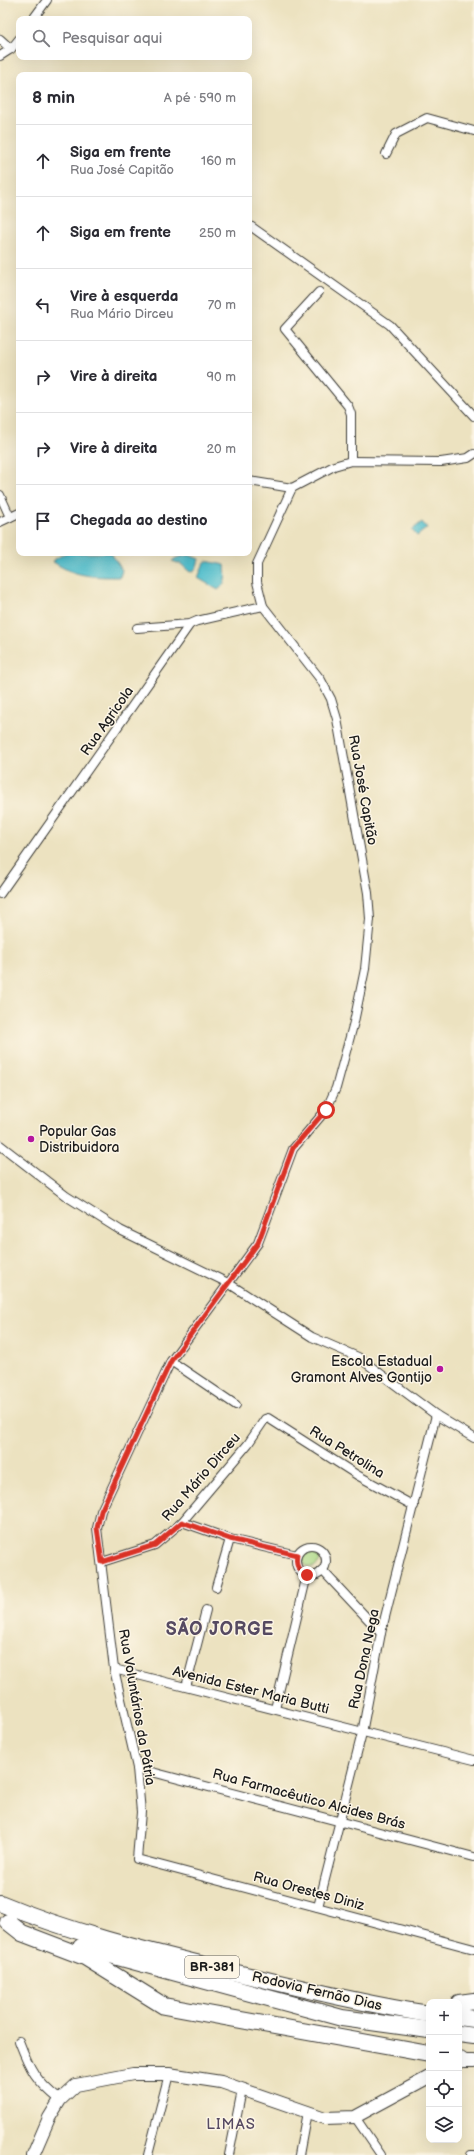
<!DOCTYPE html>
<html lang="pt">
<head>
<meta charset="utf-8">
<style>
  :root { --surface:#fff; --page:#f7f7f7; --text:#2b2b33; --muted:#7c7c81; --line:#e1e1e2 }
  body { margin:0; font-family:"Balsamiq Sans",sans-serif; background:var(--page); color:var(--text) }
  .controls { position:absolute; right:12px; bottom:12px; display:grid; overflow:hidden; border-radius:8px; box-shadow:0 4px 16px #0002 }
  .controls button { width:36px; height:36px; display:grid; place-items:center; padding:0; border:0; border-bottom:1px solid var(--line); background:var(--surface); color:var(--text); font:20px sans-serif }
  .stop { position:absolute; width:12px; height:12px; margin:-9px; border:3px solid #d93025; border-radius:50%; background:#fff }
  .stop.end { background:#d93025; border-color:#fff; box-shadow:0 1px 4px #0008 }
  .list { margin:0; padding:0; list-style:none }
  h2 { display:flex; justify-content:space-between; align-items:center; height:52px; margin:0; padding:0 16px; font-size:17px }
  h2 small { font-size:13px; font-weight:400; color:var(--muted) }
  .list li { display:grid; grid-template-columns:26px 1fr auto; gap:12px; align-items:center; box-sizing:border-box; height:72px; padding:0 16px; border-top:1px solid var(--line) }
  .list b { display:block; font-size:15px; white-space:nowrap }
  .list p { margin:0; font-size:13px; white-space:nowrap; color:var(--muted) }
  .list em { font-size:13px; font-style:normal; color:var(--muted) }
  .icon { flex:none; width:22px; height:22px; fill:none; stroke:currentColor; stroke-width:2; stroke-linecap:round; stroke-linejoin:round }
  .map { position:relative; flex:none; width:474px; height:2155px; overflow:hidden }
  .search { position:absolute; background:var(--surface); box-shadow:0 4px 16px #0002; left:16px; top:16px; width:236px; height:44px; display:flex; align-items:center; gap:10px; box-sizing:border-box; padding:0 14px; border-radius:8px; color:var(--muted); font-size:15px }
  .panel { position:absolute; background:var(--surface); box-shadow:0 4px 16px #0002; left:16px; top:72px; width:236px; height:484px; border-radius:8px }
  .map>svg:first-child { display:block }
  .green { fill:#aad885; stroke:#637a50 }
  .water { fill:#53bfcd; stroke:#386e74 }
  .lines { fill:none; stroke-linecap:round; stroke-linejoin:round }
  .street-casing { stroke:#3b3a35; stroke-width:10 }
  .secondary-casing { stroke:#3b3a35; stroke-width:14 }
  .highway-casing { stroke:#3b3a35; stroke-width:18 }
  .street { stroke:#fff; stroke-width:8 }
  .secondary { stroke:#fff; stroke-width:12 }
  .highway { stroke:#fff; stroke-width:16 }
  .route { stroke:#d93025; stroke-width:5 }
  .poi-dot { fill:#b5179e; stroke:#fcf5e5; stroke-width:1.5 }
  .labels { text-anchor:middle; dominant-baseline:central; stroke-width:3; stroke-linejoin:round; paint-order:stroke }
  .shield { fill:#fcf5e5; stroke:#5f5d58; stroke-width:1 }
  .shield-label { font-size:13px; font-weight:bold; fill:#1c1c1c }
  .street-label { font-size:14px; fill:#1c1c1c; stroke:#fcf5e5 }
  .poi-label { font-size:14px; fill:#1c1c1c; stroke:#fcf5e5; text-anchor:start }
  .neighbourhood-label { font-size:15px; letter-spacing:1px; fill:#564a62; stroke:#fcf5e5 }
  .district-label { font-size:18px; font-weight:bold; letter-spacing:1px; fill:#564a62; stroke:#fcf5e5 }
</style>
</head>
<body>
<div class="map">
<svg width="474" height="2155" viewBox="0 0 474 2155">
  <rect width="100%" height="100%" fill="#fcf5e5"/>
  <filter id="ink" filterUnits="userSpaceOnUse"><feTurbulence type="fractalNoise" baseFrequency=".025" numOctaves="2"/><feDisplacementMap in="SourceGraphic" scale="8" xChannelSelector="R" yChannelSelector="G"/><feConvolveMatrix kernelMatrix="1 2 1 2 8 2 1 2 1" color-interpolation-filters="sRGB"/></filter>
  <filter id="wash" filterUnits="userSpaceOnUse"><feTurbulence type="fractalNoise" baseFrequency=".012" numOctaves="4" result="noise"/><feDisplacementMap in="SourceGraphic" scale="16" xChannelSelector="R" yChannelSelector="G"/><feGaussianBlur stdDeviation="0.9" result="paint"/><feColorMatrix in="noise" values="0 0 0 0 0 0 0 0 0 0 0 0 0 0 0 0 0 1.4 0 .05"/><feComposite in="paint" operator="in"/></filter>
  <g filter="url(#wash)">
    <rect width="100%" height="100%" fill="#ece2c0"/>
    <circle class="green" cx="311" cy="1558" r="9"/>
    <g class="water">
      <polygon points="422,522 427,528 417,536 412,530"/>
      <path d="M65,553h46l11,17 -2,7c-26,0 -46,0 -68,-16z"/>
      <path d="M189,555l10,4c-2,7 -2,11 -9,13l-9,-8 -9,-3 4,-3z"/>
      <path d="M206,561l19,4c1,9 2,19 -7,25l-20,-12 5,-13z"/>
    </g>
  </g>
  <g filter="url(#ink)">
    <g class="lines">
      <defs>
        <g id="street">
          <polyline points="33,19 47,0"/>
          <polyline points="0,39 11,49"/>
          <polyline points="0,56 11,49 19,39"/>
          <polyline points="386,154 396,134 427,118 474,131"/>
          <polyline points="249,225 390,325 474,416"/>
          <polyline points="319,292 285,329 348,406 351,414 351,461"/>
          <polyline points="474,454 468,458 441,462 351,461 334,466 292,488 257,564 257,582 263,606 321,680 331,699 337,719 368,893 370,919 365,969 354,1022 336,1088 326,1110 293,1149 258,1243 171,1361 101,1511 97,1528 114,1669 137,1768 141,1812 137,1859 474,1949"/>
          <polyline points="249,481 292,488"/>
          <polyline points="0,495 10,517"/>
          <polyline points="0,522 19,513"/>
          <polyline points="137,628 190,624"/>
          <polyline points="0,894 190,624 197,621 263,606"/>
          <polyline points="0,1145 66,1196 120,1230 228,1283 312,1337 358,1357 436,1415 474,1438"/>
          <polyline points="171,1361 236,1405"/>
          <polyline points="182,1522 230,1539 297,1555"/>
          <circle cx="311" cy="1561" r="15"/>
          <polyline points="102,1562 155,1545 182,1522 248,1444 265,1419 268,1418 357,1475 414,1506"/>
          <polyline points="322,1570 381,1633"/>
          <polyline points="216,1587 230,1539"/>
          <polyline points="114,1669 474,1760"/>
          <polyline points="186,1687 206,1610"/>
          <polyline points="275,1709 307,1575"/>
          <polyline points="137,1768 474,1857"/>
          <polyline points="318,1907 362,1733 381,1633 436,1415"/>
          <path d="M19,2041c11,29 17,40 41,59"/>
          <polyline points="355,2117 381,2155"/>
          <polyline points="148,2155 169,2074"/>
          <polyline points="229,2155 242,2090"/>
          <polyline points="299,2155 307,2112"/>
          <polyline points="471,2155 474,2155"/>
        </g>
        <g id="secondary">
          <polyline points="459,2061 474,2061"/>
          <polyline points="33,2155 49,2118 60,2100 76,2085 133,2074 169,2074 221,2082 325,2118 355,2117 429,2077"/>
        </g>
        <g id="highway">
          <path d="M0,1903c77,32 156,50 237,70 64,15 127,31 192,41"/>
          <polyline points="8,1922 22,1933 85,1957 164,2006 429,2054"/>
          <polyline points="81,1947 342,2018 429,2030"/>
          <polyline points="459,2003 474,2001"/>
          <polyline points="459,2017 474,2019"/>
          <polyline points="459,2034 474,2036"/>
          <polyline points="459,2060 460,2060"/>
        </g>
      </defs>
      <use href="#street" class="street-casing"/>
      <use href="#secondary" class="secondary-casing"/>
      <use href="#highway" class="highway-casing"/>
      <use href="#street" class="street"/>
      <use href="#secondary" class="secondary"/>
      <use href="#highway" class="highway"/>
    </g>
  </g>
  <g class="lines" filter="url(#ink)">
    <path class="route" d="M307,1575c-9,-4 -12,-10 -10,-20l-67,-16 -48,-17 -27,23 -53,17 -5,-34 4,-17 70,-150 87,-118 35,-95 33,-38"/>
  </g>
  <g class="poi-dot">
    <circle cx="31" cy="1139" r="4"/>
    <circle cx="440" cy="1369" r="4"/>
  </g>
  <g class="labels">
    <rect class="shield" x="185" y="1956" width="54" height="22" rx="3"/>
    <g class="shield-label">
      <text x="212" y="1967">BR-381</text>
    </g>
    <g class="street-label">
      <text transform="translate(107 721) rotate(-55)">Rua Agricola</text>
      <text transform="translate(363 790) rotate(80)">Rua José Capitão</text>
      <text transform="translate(347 1452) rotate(32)">Rua Petrolina</text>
      <text transform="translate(201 1477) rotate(-49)">Rua Mário Dirceu</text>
      <text transform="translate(364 1659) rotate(-78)">Rua Dona Nega</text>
      <text transform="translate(251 1690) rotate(14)">Avenida Ester Maria Butti</text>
      <text transform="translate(137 1707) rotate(80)">Rua Voluntários da Pátria</text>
      <text transform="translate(309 1799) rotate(15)">Rua Farmacêutico Alcides Brás</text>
      <text transform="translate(309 1891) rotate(15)">Rua Orestes Diniz</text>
      <text transform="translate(317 1991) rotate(13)">Rodovia Fernão Dias</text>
    </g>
    <g class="poi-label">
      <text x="39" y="1131">Popular Gas<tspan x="39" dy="16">Distribuidora</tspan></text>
      <text x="432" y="1361" text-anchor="end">Escola Estadual<tspan x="432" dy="16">Gramont Alves Gontijo</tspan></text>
    </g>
    <g class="neighbourhood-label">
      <text x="231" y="2124">LIMAS</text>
    </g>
    <g class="district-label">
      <text x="220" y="1629">SÃO JORGE</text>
    </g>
  </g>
</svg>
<div class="controls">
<button>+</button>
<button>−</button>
<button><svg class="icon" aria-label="locate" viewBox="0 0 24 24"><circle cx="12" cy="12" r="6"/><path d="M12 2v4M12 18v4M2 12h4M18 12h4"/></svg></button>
<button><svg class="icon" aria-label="layers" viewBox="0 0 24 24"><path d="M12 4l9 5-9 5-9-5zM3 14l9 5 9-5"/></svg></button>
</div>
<div class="stop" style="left:326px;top:1110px"></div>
<div class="stop end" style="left:307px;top:1575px"></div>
<div class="search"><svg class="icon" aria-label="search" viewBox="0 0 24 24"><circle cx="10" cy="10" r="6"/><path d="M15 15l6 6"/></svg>Pesquisar aqui</div>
<section class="panel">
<h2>8 min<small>A pé · 590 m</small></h2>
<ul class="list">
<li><svg class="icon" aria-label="ahead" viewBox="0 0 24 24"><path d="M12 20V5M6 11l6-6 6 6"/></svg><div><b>Siga em frente</b><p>Rua José Capitão</p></div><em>160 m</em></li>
<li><svg class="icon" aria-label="ahead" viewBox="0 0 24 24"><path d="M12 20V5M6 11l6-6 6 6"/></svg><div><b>Siga em frente</b></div><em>250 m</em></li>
<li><svg class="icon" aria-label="left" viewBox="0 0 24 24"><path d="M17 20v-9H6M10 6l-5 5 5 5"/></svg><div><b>Vire à esquerda</b><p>Rua Mário Dirceu</p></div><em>70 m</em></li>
<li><svg class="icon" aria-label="right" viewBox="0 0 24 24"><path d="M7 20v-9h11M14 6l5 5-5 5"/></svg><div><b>Vire à direita</b></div><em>90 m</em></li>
<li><svg class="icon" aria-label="right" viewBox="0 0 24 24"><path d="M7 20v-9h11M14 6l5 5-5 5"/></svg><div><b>Vire à direita</b></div><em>20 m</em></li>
<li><svg class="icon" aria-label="arrive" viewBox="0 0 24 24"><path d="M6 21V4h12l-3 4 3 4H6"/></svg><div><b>Chegada ao destino</b></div></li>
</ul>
</section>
</div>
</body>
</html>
